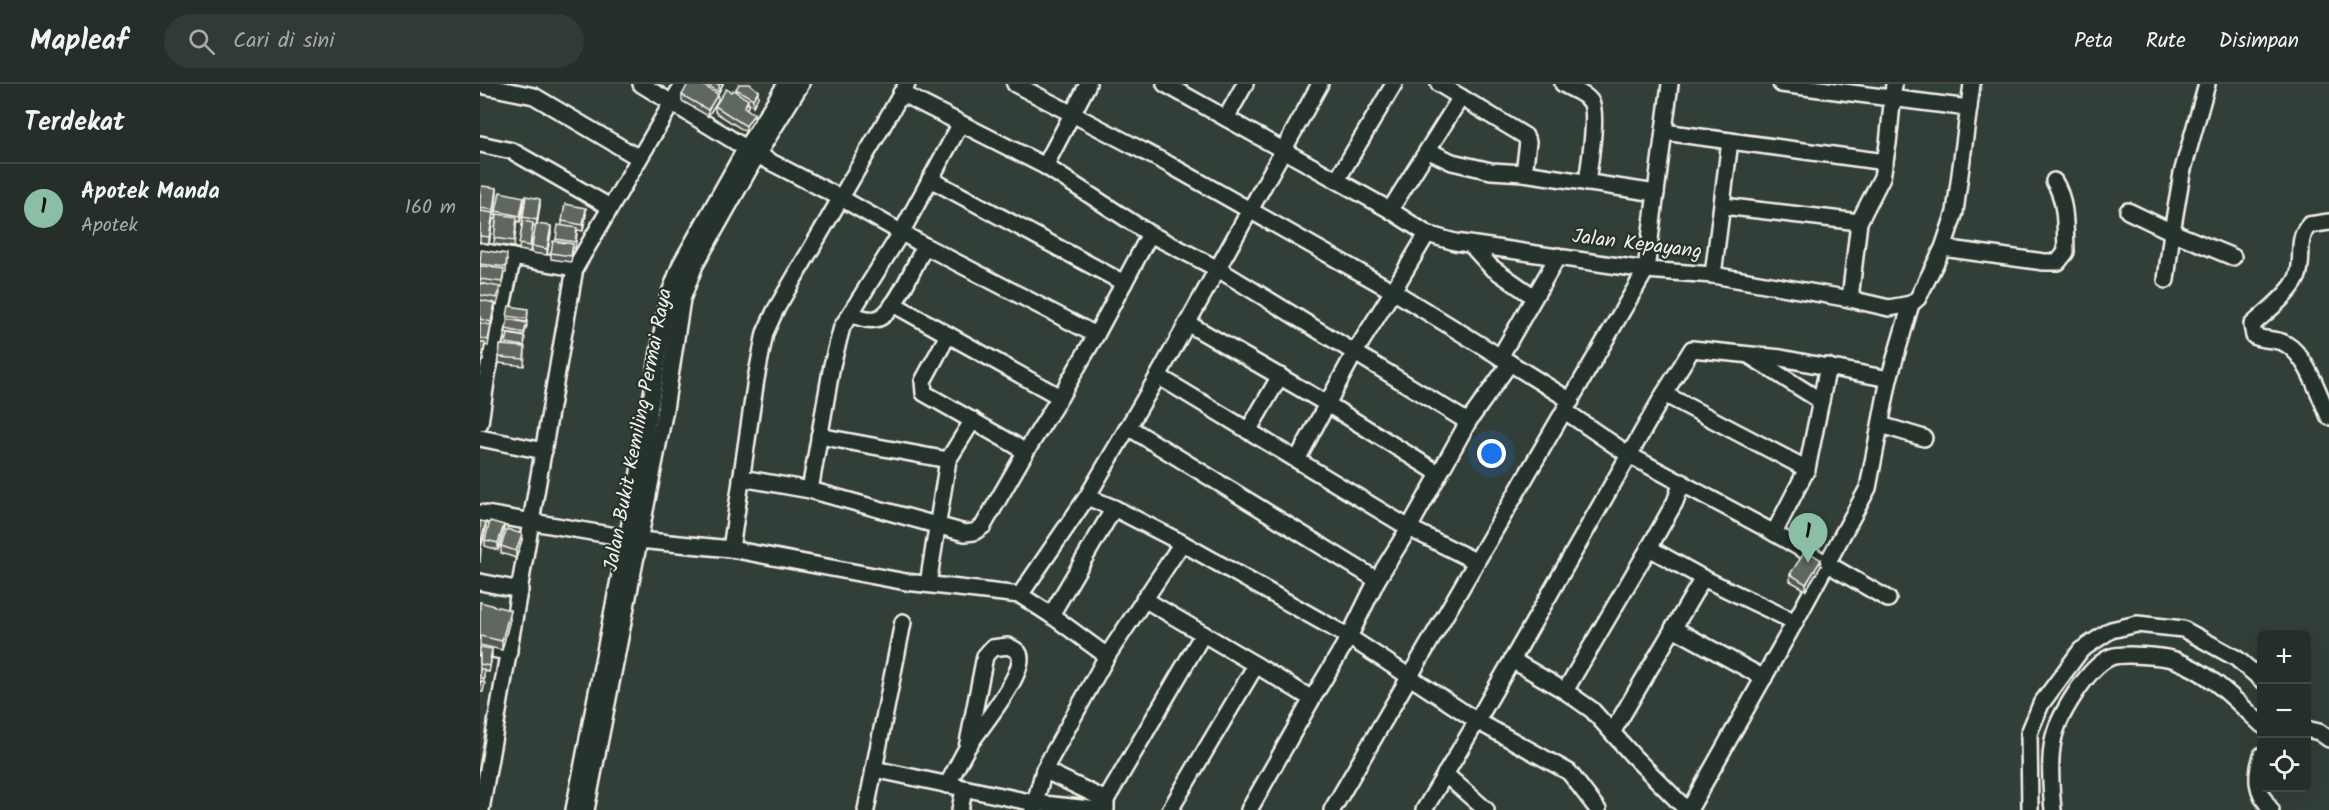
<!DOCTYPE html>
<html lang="id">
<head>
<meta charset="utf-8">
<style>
  :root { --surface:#262e2a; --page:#323a36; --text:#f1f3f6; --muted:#a4a8a8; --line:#424a47; --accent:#8abfa5 }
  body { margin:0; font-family:Kalam,sans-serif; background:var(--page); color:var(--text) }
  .controls { position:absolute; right:18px; bottom:18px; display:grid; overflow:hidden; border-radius:9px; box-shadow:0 6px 24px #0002 }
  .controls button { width:54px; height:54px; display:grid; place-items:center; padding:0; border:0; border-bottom:2px solid var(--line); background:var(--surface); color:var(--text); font:30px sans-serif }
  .you { position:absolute; left:1012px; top:370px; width:21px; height:21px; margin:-15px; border:4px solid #fff; border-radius:50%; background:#1a73e8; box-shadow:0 0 0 9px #1a73e833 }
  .badge { display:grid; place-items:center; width:39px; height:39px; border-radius:50%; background:var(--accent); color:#111; font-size:20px; font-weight:700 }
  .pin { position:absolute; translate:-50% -50px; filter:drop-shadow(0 2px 3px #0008) }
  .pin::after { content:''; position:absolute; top:32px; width:21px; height:18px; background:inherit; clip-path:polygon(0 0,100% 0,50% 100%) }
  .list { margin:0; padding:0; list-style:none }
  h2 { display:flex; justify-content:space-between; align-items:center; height:78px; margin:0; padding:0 24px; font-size:26px }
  h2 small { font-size:20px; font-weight:400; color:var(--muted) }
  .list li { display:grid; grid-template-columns:39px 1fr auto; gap:18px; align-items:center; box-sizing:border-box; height:90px; padding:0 24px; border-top:2px solid var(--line) }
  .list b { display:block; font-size:22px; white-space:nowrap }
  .list p { margin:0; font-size:20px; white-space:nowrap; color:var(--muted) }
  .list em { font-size:20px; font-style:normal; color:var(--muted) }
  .icon { flex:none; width:33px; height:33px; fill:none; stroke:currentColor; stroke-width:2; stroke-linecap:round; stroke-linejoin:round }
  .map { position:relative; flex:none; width:1849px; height:726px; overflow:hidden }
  header { display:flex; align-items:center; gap:36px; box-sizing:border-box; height:84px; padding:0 30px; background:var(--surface); border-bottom:2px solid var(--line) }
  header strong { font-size:28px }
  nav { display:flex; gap:33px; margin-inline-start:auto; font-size:21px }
  .search { width:420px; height:54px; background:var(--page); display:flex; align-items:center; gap:15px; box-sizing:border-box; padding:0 21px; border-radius:33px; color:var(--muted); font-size:22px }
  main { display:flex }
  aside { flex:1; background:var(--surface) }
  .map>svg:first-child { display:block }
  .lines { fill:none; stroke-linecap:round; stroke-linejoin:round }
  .minor-casing { stroke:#f4f1e8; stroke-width:20 }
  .minor { stroke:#26332d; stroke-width:15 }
  .wall { fill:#525953; stroke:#f4f1e8; stroke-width:1.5 }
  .shaded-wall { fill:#424944; stroke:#f4f1e8; stroke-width:1.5 }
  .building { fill:#5f6861; stroke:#f4f1e8; stroke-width:1.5 }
  .labels { text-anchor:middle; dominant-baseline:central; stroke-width:4.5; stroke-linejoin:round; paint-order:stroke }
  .street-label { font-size:20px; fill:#f4f1e8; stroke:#26332d }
</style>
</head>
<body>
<header>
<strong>Mapleaf</strong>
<div class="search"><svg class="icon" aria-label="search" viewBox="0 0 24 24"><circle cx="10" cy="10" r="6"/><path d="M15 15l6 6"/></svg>Cari di sini</div>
<nav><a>Peta</a><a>Rute</a><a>Disimpan</a></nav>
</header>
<main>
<aside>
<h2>Terdekat<small></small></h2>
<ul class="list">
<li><span class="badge">1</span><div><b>Apotek Manda</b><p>Apotek</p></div><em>160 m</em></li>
</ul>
</aside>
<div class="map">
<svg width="1849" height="726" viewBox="0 0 1849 726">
  <rect width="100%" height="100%" fill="#323e38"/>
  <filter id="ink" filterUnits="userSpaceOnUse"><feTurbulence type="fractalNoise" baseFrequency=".0167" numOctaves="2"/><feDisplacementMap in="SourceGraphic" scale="12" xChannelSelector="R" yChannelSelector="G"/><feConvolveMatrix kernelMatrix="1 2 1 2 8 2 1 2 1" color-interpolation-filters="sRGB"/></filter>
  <g filter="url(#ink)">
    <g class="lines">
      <defs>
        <g id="minor">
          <polyline points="161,0 277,71 361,114 445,162 616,251 670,150 565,82 421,9"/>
          <polyline points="535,0 688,80 913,207 947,150"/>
          <polyline points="685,0 910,126 947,150 975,158 1166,186 1233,191 1370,215 1409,224 1431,220 1438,214 1463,164 1475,128 1492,0"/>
          <polyline points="959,0 1045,52 1048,58 1044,89"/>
          <path d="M1083,0c8,5 23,10 28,18 7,13 -2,64 -4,81"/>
          <polyline points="1301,0 1489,24"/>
          <polyline points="0,1 54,12 159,74"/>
          <polyline points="746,34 765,0"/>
          <polyline points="1184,48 1405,78"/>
          <polyline points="0,60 32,67 130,123"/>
          <polyline points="949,67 972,78 1011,87 1044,89 1176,109"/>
          <polyline points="565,82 608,0"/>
          <polyline points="450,95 644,199"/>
          <polyline points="857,96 914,0"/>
          <polyline points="1243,122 1379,138"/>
          <polyline points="910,126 981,13"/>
          <polyline points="1648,127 1692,148 1702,89 1727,0"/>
          <path d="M1849,138l-20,3c-14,15 -4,36 -12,53 -7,16 -32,35 -45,47l2,11c10,5 22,2 32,8 21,12 33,51 43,73"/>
          <polyline points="670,150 738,185 988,338"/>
          <polyline points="992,162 1011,183 1054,213"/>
          <path d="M1463,164l101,14h14l8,-10c-1,-23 1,-51 -12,-71"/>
          <polyline points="0,167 95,184"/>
          <polyline points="1233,191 1250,57"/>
          <polyline points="1686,196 1692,148 1753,173"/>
          <polyline points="1370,215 1379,138 1402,93 1408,60 1414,0"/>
          <polyline points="413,220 580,313 545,369"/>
          <path d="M371,230c8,3 19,8 28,4 17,-7 36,-55 46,-72"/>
          <polyline points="707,239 849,321 958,389"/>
          <polyline points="1270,272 1341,317"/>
          <polyline points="1020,273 1078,172"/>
          <polyline points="678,292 929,444 988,338 1030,279 1091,317"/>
          <polyline points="1409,295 1431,220"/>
          <polyline points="1184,310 1327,385 1294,449"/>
          <polyline points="580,313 616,251"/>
          <polyline points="1085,327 1149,371 1287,445 1408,515"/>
          <polyline points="0,339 7,291 33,173"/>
          <polyline points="1401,341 1444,354"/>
          <polyline points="648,343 897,496"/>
          <polyline points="768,347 800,292"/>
          <polyline points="339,352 468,376 493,336"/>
          <polyline points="0,354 64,367"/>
          <polyline points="817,376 875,268 913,207 1030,279"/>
          <polyline points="1327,385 1348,282"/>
          <polyline points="261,394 330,406 485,449 494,448 503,442 545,369 535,361 444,309 443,297 468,251"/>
          <polyline points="330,406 352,281 362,243 421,149 480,41"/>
          <polyline points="607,413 634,424 702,459 869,553 897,496 929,444 995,477"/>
          <polyline points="0,429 159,456 251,465 426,498 540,511 571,531 627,572 564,686 553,726"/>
          <polyline points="251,465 276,295 285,249 295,227 427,0"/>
          <polyline points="0,498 40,506"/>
          <polyline points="448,500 468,376"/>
          <polyline points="540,511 607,413 678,292 840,0"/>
          <polyline points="664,515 776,581"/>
          <polyline points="571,531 634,424"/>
          <polyline points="1193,544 1284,594"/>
          <polyline points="0,563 29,568"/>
          <polyline points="627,572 702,459"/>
          <polyline points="1032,576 1184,310 1212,265 1301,274 1409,295 1388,404 1315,538 1223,494"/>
          <polyline points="1085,607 1169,464 1195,418 1202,398"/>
          <polyline points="1826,645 1839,648 1849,655"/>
          <polyline points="1133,647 1223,494 1169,464"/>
          <path d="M1782,671c-7,24 -6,35 9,55"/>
          <polyline points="394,685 554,719 619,726"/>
          <polyline points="564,686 626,716"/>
          <polyline points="965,690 1006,726"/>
          <path d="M467,701c7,-12 13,-25 20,-37 12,-19 54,-68 53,-90 0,-7 -6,-9 -12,-12l-16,2 -7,8 -18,92"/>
          <polyline points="1,726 95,184 203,0"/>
          <polyline points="94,726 153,424 188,214 201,180 266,64 306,0"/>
          <polyline points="106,726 185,325 202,215 215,181 277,71 321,0"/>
          <polyline points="386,726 423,538"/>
          <polyline points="480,726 484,706"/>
          <polyline points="626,726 626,716 723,550"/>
          <polyline points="690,726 776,581 832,615 869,553 997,637 1032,576 1085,607 1112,626 1153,672 1207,726"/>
          <polyline points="769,726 832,615"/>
          <polyline points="852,726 1166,186 1190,0"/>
          <polyline points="944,726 997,637 1089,688 1118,726"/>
          <polyline points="1209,726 1315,538"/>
          <polyline points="1550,726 1549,649 1561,620 1601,566 1631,546 1657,540 1703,545 1756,574 1782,596"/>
          <path d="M1573,726c-2,-20 -4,-49 0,-69 4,-23 35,-75 58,-84 11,-4 53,-1 64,3 36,13 60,40 87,65"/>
        </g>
      </defs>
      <use href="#minor" class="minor-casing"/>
      <use href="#minor" class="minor"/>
    </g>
    <g class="wall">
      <polygon points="225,0 243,0 239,8"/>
      <polygon points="256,5 278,13 273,22 268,19 268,22 267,25 274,36 266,48 235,28 235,22 251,8 256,8"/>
      <polygon points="202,11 238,16 228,32 202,17"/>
      <polygon points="17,110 9,160 0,158 0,115"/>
      <polygon points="44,119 40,138 37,137 34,163 14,160 16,133 16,127"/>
      <polygon points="60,121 57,140 71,149 67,171 52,169 52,162 56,142 53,141 50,168 39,166 43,133"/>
      <polygon points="106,130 103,147 97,146 97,151 95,164 93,164 91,178 71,175 71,169 76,157 76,155 82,142 82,137"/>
      <polygon points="0,173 27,176 26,189 24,189 22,204 20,204 20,210 17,221 15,220 15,226 11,244 8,262 5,261 3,277 0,277"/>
      <polygon points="48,228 47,238 27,235 27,232"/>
      <polygon points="47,242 44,252 26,249 26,245"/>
      <polygon points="28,250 45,256 44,262 45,269 44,282 19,279 19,273 26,261"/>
      <polygon points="24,447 18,466 5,462 5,456"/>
      <polygon points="42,456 36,474 21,469 21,462"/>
      <polygon points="1341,482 1326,506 1310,497 1310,490"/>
      <polygon points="0,518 30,535 22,566 0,561"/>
      <polygon points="0,563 12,571 9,588 4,587 4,597 0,597"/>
    </g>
    <g class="shaded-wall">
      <polygon points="240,0 243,0 239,8 239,2"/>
      <polygon points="278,7 278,13 273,22 273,15"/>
      <polygon points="238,10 238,16 228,32 228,26"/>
      <polygon points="268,16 268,22 264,30 264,23"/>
      <polygon points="274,30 274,36 266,48 266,42"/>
      <polygon points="17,104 17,110 14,132 14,126"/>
      <polygon points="44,113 44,119 40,138 40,132"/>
      <polygon points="60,115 60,121 57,142 57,136"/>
      <polygon points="106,124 106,130 103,147 103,141"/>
      <polygon points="13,129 13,135 9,160 9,153"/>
      <polygon points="71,142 71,149 67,171 67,165"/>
      <polygon points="15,219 15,226 11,244 11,238"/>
      <polygon points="6,438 6,445 1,464 0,479 0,462"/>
      <polygon points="24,441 24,447 18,466 18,459"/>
      <polygon points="42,450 42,456 36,474 36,467"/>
      <polygon points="1341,476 1341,482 1326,506 1326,500"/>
      <polygon points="30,526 30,535 22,566 22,557"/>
      <polygon points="12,565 12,571 9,588 9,582"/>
    </g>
    <g class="building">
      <polygon points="208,0 221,0 238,10 228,26 202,11"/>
      <polygon points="259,0 270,0 278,7 273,15 256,5"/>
      <polygon points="246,5 251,8 253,6 268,16 264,23 274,30 266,42 235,22"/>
      <polygon points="2,102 17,104 14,126 0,124 0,115"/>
      <polygon points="20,108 44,113 40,132 16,127"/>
      <polygon points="46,112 60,115 57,136 43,133"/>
      <polygon points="85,120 106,124 103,141 82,137"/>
      <polygon points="0,127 13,129 9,153 0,152"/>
      <polygon points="17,130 37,133 34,157 14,154"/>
      <polygon points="43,137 53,139 50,162 39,160"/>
      <polygon points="56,140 71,142 67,165 52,162"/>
      <polygon points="78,141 97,144 95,158 76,155"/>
      <polygon points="73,157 93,160 91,172 71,169"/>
      <polygon points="1,166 27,170 26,183 0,180"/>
      <polygon points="0,182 24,185 22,198 0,195"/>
      <polygon points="0,199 20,203 17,214 0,211"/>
      <polygon points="0,216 15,219 11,238 0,235"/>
      <polygon points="29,222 48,225 47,235 27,232"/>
      <polygon points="28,235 47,239 44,249 26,245"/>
      <polygon points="0,239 11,241 8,256 0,254"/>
      <polygon points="28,250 45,253 44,262 26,259"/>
      <polygon points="0,258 5,259 3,271 0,270"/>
      <polygon points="20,261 45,263 44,275 19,273"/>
      <polygon points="0,437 6,438 0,462"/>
      <polygon points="10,437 24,441 18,459 5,456"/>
      <polygon points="27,445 42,450 36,467 21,462"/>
      <polygon points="1326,466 1341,476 1326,500 1310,490"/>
      <polygon points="0,518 30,526 22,557 0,552"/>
      <polygon points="0,563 12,565 9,582 0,580"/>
      <rect x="0" y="585" width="4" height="9"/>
      <polygon points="0,598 5,599 3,608 0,607"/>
    </g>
  </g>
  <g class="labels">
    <g class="street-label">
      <text transform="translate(1157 161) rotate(7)">Jalan Kepayang</text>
      <text transform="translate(159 346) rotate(-79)">Jalan Bukit Kemiling Permai Raya</text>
    </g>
  </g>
</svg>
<div class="controls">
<button>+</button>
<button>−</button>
<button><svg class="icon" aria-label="locate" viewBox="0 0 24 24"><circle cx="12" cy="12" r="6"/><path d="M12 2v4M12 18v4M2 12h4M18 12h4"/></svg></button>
</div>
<div class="you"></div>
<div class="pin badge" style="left:1328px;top:479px">1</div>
</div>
</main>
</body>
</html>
